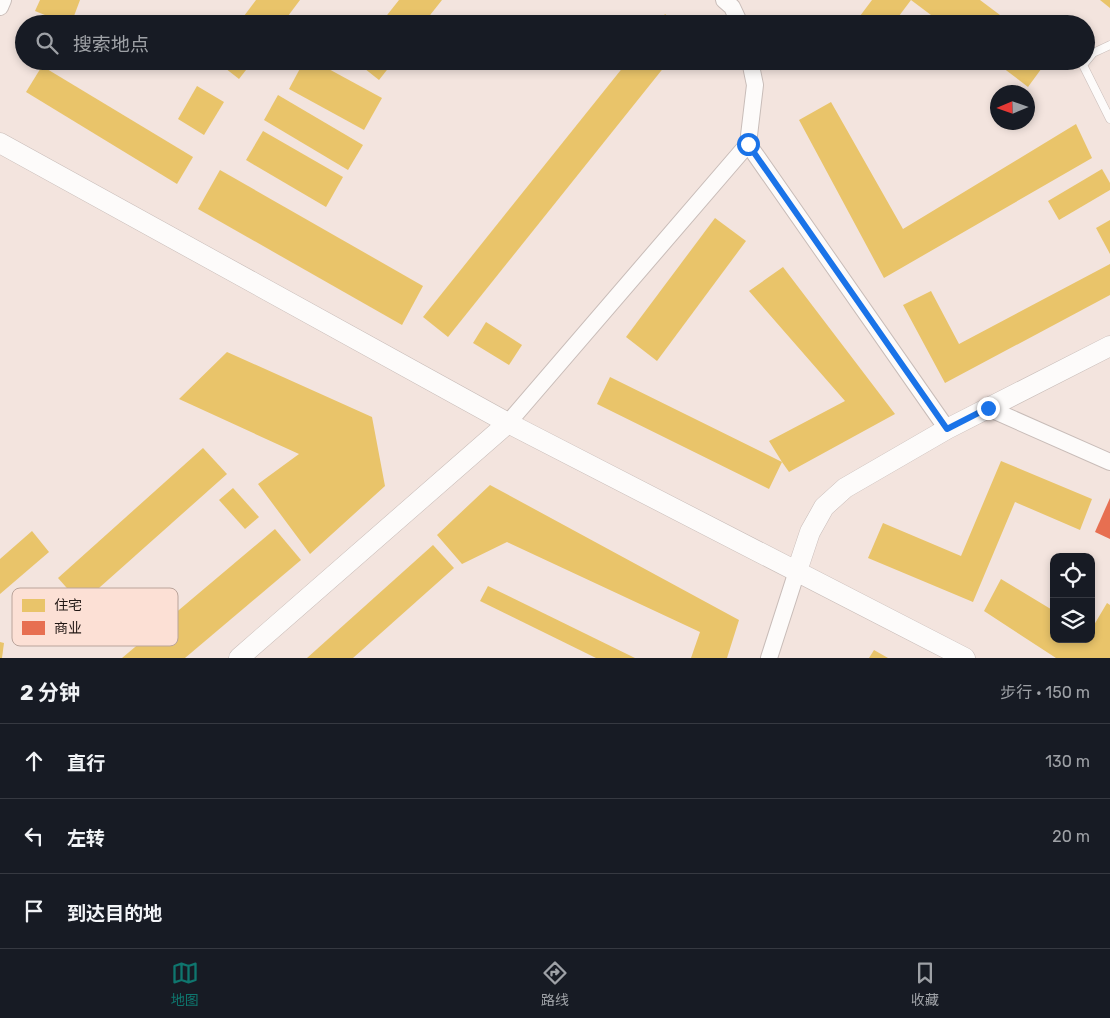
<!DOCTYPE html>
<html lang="zh">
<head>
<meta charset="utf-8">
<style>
  :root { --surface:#171b24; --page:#20242c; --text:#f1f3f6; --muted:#9ea1a6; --line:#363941; --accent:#0f766e }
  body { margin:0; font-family:Rubik,"Noto Sans SC",sans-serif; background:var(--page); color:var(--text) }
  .controls { position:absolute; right:15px; bottom:15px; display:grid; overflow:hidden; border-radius:10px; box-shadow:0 2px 8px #0003 }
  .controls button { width:45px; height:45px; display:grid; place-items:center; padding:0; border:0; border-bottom:1px solid var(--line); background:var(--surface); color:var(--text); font:25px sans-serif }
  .compass { position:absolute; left:990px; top:85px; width:45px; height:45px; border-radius:50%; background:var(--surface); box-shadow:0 2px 8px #0003; rotate:268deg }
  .stop { position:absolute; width:15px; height:15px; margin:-11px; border:4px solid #1a73e8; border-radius:50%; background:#fff }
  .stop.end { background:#1a73e8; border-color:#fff; box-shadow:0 1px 5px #0008 }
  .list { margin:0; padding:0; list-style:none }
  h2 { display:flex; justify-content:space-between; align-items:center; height:65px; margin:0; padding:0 20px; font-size:21px }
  h2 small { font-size:16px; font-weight:400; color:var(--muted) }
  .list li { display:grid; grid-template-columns:32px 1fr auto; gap:15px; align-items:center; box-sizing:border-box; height:75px; padding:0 20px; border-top:1px solid var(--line) }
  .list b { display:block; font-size:19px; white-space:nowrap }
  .list em { font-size:16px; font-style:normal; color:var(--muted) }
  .icon { flex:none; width:28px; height:28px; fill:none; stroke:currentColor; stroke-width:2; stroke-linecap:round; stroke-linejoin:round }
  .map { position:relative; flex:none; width:1110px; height:658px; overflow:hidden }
  .search { position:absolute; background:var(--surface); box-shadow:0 2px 8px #0003; left:15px; right:15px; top:15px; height:55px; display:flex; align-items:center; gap:12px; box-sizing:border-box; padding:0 18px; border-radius:28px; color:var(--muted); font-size:19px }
  .sheet { height:290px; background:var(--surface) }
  nav { display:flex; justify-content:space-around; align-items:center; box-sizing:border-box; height:70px; border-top:1px solid var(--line); background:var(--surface); font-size:14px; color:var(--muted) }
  nav a { display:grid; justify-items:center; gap:2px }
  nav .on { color:var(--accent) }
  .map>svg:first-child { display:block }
  .homes { fill:#e9c46a }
  .shops { fill:#e76f51 }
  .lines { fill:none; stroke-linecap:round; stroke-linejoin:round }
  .service-casing { stroke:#c8bcb8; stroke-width:9 }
  .minor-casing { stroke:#c8bcb8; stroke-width:18 }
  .tertiary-casing { stroke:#c8bcb8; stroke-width:21 }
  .service { stroke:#fdfbfa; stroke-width:8 }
  .minor { stroke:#fdfbfa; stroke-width:16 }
  .tertiary { stroke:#fdfbfa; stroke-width:20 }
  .route { stroke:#1a73e8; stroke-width:6 }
  .key { fill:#fce0d5; stroke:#baa49b; stroke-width:1 }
  .key-label { font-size:14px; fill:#211714 }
</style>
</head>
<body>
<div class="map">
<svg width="1110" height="658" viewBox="0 0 1110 658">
  <rect width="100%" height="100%" fill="#f3e4de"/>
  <g class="homes">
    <polygon points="40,0 80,0 71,24 67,24 35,11"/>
    <polygon points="256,0 300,0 282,24 238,24"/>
    <polygon points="399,0 442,0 423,24 380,24"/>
    <polygon points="872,0 980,0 1012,24 943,24 911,0 893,24 870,24 860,16"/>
    <polygon points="1100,0 1110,0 1110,8"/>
    <polygon points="665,14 677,24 658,24"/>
    <polygon points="216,61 253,61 239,79"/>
    <polygon points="304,61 314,61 382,98 364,130 289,89"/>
    <polygon points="355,61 394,61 379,80"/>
    <polygon points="628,61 669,61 448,337 423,317"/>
    <polygon points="994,61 1047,61 1028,87"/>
    <polygon points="42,66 193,157 177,184 26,92"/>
    <polygon points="197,86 224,102 204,135 178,119"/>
    <polygon points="278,95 363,145 348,170 264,120"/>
    <polygon points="831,102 903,229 1076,124 1092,158 884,278 799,120"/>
    <polygon points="263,131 343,177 326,207 246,160"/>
    <polygon points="1102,169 1110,183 1110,190 1059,220 1048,201"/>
    <polygon points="220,170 423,286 402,325 198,209"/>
    <polygon points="715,218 746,241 657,361 626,337"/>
    <polygon points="1110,220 1110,254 1096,228"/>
    <polygon points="1110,264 1110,295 945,383 903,305 931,291 959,344"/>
    <polygon points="783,267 895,414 789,472 782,462 769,489 597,404 610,377 782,462 769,441 845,401 749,291"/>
    <polygon points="486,322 522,345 509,365 473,343"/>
    <polygon points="227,352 372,417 385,486 310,554 258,484 299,454 179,399"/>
    <polygon points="203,448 227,474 81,604 58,578"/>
    <polygon points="1001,461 1092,499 1080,530 1015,502 973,602 868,558 883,523 961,556"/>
    <polygon points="490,485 739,620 727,658 691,658 700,632 507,542 462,564 437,535"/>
    <polygon points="233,488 259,517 245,529 219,500"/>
    <polygon points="275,529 301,560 185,658 122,658"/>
    <polygon points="32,531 49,552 0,594 0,559"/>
    <polygon points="433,545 454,568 353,658 307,658"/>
    <polygon points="1001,579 1054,611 1054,639 1091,639 1091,630 1107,603 1110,605 1110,658 1056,658 984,611"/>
    <polygon points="488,586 635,658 596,658 480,601"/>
    <polygon points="0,642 4,643 2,658 0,658"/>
    <polygon points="874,650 888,658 869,658"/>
  </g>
  <polygon class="shops" points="1110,498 1110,539 1095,532"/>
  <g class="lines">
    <defs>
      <polyline id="service" points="1110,45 1093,53 1083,65 1110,119"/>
      <g id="minor">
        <polyline points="724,0 732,7 740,24"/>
        <polyline points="0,7 3,0"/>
        <polyline points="748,144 947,429"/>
        <polyline points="988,408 1110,462"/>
        <polyline points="508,423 748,144 755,85 750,61"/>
        <polyline points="769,658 797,571"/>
      </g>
      <g id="tertiary">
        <polyline points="0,143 508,423 965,658"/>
        <polyline points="797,571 810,532 824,507 845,488 947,429 1110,346"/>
        <polyline points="239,658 508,423"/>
      </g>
    </defs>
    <use href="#service" class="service-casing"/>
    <use href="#minor" class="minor-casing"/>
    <use href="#tertiary" class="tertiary-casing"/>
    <use href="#service" class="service"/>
    <use href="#minor" class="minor"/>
    <use href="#tertiary" class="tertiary"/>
  </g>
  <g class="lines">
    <polyline class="route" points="748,144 947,429 988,408"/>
  </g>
  <rect x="12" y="588" width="166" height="58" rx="8" class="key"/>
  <rect x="22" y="599" width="23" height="13" fill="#e9c46a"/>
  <rect x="22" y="621" width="23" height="14" fill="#e76f51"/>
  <g class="key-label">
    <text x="54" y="610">住宅</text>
    <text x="54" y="633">商业</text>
  </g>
</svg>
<div class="controls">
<button><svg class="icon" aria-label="locate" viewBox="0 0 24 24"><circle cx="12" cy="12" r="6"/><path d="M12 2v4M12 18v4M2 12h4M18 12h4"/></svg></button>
<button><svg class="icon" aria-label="layers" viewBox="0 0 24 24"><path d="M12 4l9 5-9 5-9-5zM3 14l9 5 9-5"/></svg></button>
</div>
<svg class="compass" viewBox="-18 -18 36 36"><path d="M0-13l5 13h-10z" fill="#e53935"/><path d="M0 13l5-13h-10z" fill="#9ea1a6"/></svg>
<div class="stop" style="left:748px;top:144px"></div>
<div class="stop end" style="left:988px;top:408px"></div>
<div class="search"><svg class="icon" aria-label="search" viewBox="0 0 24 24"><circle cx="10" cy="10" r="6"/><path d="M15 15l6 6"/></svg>搜索地点</div>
</div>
<section class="sheet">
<h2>2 分钟<small>步行 · 150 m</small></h2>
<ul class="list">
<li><svg class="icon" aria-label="ahead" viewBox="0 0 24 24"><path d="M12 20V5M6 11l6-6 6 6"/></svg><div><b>直行</b></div><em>130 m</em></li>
<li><svg class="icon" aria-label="left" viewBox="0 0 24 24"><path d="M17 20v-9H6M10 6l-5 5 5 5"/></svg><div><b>左转</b></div><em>20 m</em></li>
<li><svg class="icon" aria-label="arrive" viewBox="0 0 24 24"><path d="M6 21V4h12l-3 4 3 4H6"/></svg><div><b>到达目的地</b></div></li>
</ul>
</section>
<nav>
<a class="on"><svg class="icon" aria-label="map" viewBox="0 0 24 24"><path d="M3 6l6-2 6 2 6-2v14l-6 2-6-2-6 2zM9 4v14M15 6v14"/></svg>地图</a>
<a><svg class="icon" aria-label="directions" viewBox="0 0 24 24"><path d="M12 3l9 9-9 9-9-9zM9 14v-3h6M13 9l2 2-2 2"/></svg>路线</a>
<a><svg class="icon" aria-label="saved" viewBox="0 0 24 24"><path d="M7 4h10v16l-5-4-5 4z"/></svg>收藏</a>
</nav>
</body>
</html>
